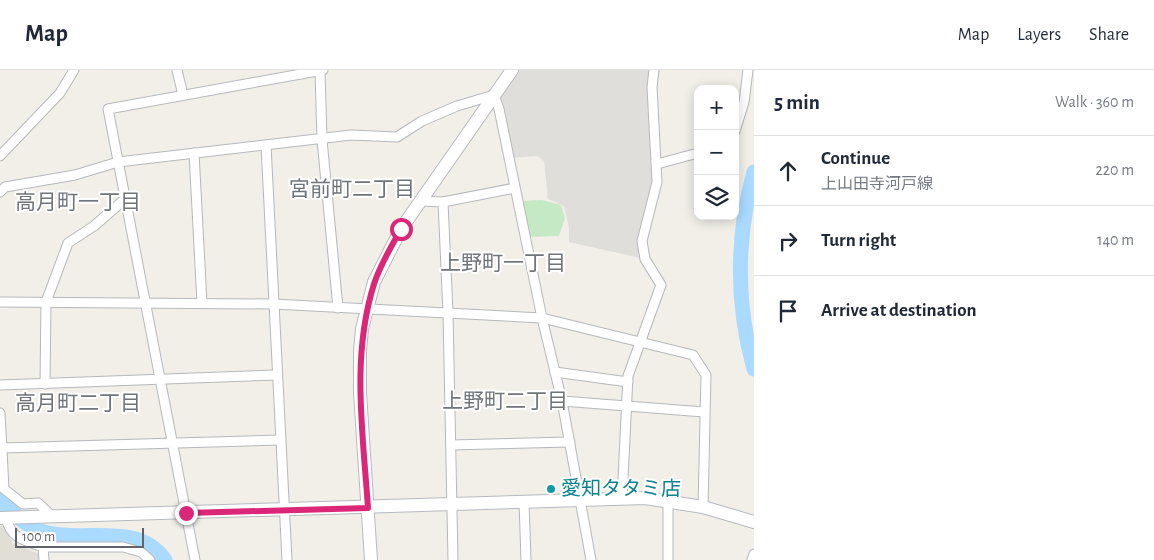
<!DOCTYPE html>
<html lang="en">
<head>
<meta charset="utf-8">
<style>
  :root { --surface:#fff; --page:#f6f6f7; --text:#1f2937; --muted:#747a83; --line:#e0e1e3 }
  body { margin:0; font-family:"Alegreya Sans","Noto Sans JP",sans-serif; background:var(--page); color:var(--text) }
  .controls { position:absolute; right:15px; top:15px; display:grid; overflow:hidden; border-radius:10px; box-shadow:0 2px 12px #0003 }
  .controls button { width:45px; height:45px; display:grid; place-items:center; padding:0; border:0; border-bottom:1px solid var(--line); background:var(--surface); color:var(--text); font:25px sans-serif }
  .scale { position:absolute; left:15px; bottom:12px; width:129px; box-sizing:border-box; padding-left:5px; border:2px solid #5f6368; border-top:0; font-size:14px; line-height:18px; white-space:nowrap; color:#5f6368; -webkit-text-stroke:4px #fff; paint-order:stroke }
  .stop { position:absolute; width:15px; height:15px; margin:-11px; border:4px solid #db2777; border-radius:50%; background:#fff }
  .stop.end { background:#db2777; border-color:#fff; box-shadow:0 1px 5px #0008 }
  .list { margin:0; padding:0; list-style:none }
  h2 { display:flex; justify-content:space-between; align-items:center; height:65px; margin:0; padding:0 20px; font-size:21px }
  h2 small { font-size:16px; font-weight:400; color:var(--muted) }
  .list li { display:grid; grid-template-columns:32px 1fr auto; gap:15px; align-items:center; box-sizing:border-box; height:70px; padding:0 20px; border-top:1px solid var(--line) }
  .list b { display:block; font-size:19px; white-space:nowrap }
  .list p { margin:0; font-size:16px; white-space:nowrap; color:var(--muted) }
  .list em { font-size:16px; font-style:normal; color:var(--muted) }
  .icon { flex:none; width:28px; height:28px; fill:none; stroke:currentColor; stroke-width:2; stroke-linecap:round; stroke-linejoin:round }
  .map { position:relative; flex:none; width:754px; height:490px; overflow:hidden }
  header { display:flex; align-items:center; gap:30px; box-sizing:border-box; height:70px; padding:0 25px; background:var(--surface); border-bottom:1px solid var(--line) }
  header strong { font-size:24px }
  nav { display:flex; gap:28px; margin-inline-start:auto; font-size:18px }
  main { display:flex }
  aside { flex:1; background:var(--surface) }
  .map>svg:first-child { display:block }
  .industrial { fill:#e0deda }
  .education { fill:#e1ded6 }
  .green { fill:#c5e8c5 }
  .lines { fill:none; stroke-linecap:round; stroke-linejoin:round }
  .river { stroke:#aadaff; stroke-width:15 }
  .street-casing { stroke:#b5b8bc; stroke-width:11 }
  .secondary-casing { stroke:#b6babf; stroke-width:14 }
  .street { stroke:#fff; stroke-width:9 }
  .secondary { stroke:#fff; stroke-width:12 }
  .route { stroke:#db2777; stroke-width:6 }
  .culture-dot { fill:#0f9aa8; stroke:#fff; stroke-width:2 }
  .labels { text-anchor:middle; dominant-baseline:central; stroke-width:4; stroke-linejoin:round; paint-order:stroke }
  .culture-label { font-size:20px; fill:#0d838f; stroke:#fff; text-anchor:start }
  .neighbourhood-label { font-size:21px; fill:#70757a; stroke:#fff }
</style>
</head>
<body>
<header>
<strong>Map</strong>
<nav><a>Map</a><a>Layers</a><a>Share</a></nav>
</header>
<main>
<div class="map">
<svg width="754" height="490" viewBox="0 0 754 490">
  <rect width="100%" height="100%" fill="#f1efe8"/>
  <polygon class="industrial" points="512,0 654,0 657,94 640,170 645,189 569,172 569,157 564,136 548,129 544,91 537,86 509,88 494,26"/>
  <polygon class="education" points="0,456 2,456 13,473 39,484 40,490 0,490"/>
  <polygon class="green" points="542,130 561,135 565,148 559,166 530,167 522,131"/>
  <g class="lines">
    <g class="river">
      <path d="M754,102c-18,65 -18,132 0,197"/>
      <path d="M0,430c10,9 23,24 35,29 41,18 101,-11 130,31"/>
    </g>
    <defs>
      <g id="street">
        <polyline points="177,0 183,25"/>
        <polyline points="320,1 322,70 338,238"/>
        <polyline points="735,61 744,32 748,0"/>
        <polyline points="266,75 287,490"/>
        <polyline points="194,83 202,233"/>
        <polyline points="0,86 60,23 74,0"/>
        <polyline points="657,94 698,83"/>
        <polyline points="0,122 5,117 75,105 118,92 351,65 397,67 422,51 457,36 494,25 499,39 542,248 562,331 591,490"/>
        <polyline points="421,131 443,132 448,243 453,490"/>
        <polyline points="443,132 515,118"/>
        <polyline points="0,232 273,234 542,248 693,285 706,305 703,437"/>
        <polyline points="555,302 628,312"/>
        <polyline points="45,314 46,232 68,173 94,156 125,129"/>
        <polyline points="0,315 276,305"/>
        <polyline points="562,331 704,342"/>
        <polyline points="0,343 4,419 23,434 38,433 52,446"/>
        <polyline points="451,375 570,372"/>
        <polyline points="2,378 280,370"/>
        <polyline points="622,429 628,306 661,215 645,189 642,171 657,112 652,17 654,0"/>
        <polyline points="524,432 526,490"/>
        <path d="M6,448c5,21 18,22 37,29l1,13"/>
        <polyline points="43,477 123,477 141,482 150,490"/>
        <polyline points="195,490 108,39 323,0"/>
        <polyline points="668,490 668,431"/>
        <polyline points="752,490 754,484"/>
      </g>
      <g id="secondary">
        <polyline points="0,448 645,428 703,437 754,452"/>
        <polyline points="371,490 360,323 360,281 362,259 374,212 401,159 512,0"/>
      </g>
    </defs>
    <use href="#street" class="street-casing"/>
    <use href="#secondary" class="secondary-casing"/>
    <use href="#street" class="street"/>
    <use href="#secondary" class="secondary"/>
  </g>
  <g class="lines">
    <path class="route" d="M186,443l182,-5c-5,-75 -17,-151 6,-224 6,-19 17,-37 27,-55"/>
  </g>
  <circle class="culture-dot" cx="551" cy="419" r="5"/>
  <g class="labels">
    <g class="culture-label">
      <text x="561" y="419">愛知タタミ店</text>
    </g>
    <g class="neighbourhood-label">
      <text x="352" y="119">宮前町二丁目</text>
      <text x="78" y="132">高月町一丁目</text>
      <text x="503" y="193">上野町一丁目</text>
      <text x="505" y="331">上野町二丁目</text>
      <text x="78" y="333">高月町二丁目</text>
    </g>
  </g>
</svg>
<div class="controls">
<button>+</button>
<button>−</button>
<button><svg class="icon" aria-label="layers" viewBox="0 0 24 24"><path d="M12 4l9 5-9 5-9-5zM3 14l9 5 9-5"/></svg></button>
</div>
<div class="scale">100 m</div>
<div class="stop" style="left:401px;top:159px"></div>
<div class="stop end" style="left:186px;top:443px"></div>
</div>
<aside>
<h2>5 min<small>Walk · 360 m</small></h2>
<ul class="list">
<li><svg class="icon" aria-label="ahead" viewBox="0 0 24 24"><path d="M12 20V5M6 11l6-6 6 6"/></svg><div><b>Continue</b><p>上山田寺河戸線</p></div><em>220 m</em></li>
<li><svg class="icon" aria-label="right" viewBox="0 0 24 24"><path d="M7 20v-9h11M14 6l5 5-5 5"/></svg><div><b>Turn right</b></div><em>140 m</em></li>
<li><svg class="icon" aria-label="arrive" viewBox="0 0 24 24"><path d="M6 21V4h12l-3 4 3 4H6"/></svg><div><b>Arrive at destination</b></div></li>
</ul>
</aside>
</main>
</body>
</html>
